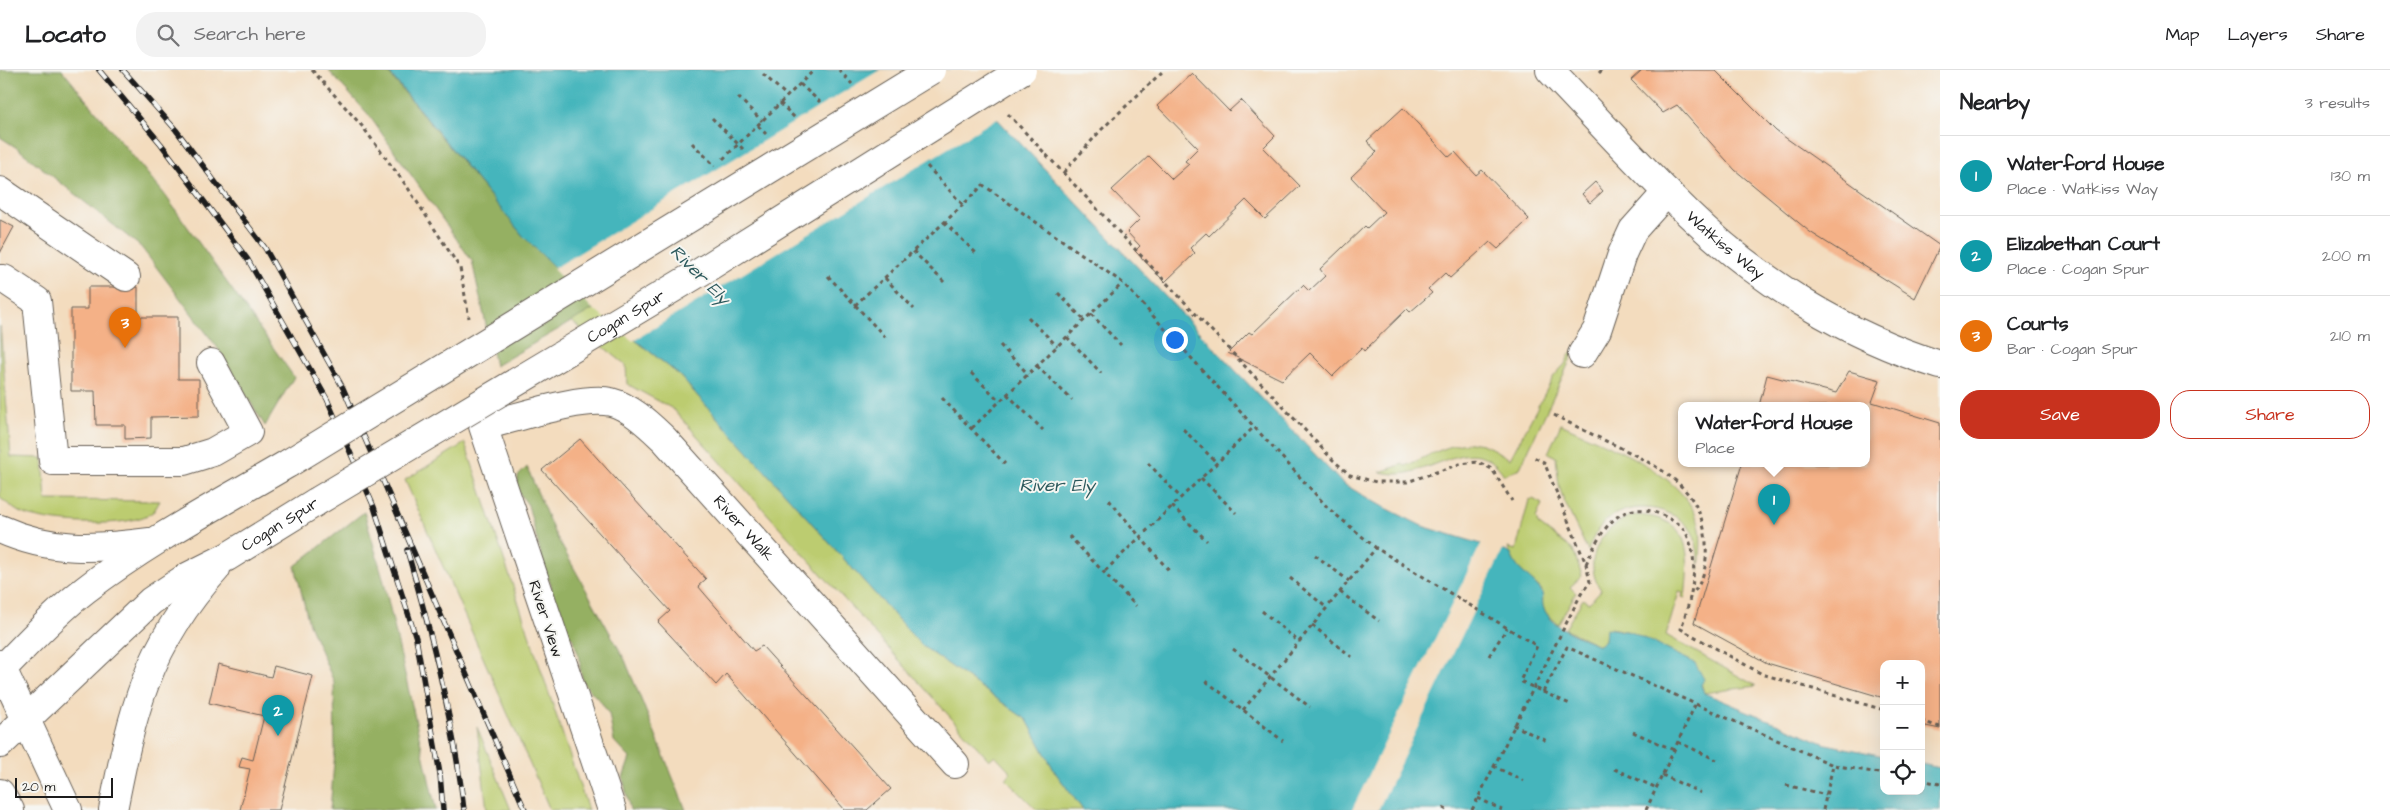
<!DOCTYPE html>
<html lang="en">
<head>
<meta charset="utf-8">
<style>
  :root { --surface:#fff; --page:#f2f2f2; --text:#202124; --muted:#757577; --line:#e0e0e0; --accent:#c8321e }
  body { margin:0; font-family:"Architects Daughter",sans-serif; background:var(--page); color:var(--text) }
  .controls { position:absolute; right:15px; bottom:15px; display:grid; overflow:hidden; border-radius:10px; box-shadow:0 5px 20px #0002 }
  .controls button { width:45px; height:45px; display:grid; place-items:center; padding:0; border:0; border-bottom:1px solid var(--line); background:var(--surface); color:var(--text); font:25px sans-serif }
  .scale { position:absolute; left:15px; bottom:12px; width:98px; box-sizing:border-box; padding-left:5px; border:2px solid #1c1c1c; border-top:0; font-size:14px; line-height:18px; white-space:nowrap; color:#1c1c1c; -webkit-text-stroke:4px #f6f6f2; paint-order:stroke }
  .you { position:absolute; left:1174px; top:269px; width:18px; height:18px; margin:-12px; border:4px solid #fff; border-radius:50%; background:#1a73e8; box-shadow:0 0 0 8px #1a73e833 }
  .badge { display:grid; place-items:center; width:32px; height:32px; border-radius:50%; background:var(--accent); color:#fff; font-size:16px; font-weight:700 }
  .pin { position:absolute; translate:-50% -41px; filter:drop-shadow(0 1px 2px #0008) }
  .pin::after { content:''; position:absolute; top:26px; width:18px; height:15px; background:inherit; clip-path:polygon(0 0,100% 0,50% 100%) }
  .popup { position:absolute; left:1678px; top:332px; width:192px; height:65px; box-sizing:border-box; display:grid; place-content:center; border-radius:10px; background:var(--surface); filter:drop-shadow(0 1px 4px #0005); font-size:16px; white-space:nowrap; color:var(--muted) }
  .popup b { font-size:19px; color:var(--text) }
  .popup::after { content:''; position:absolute; left:50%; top:100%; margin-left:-10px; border:10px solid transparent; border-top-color:var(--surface) }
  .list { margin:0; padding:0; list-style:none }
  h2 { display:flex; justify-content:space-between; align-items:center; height:65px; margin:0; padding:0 20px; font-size:21px }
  h2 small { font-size:16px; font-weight:400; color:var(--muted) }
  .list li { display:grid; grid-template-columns:32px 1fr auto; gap:15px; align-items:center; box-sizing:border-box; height:80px; padding:0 20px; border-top:1px solid var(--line) }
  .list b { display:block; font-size:19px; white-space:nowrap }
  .list p { margin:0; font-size:16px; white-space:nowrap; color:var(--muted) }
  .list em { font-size:16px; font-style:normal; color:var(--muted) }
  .actions { display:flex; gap:10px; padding:15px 20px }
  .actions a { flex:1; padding:11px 0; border:1px solid var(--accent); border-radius:20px; text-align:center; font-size:18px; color:var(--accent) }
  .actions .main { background:var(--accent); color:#fff }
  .icon { flex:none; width:28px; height:28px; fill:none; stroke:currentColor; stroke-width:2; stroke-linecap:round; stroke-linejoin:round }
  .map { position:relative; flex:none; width:1940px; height:740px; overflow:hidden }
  header { display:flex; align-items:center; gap:30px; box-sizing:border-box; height:70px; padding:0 25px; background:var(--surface); border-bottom:1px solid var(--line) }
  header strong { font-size:24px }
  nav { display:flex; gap:28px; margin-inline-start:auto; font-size:18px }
  .search { width:350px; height:45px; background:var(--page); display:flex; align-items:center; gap:12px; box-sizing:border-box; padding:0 18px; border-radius:20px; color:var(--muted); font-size:19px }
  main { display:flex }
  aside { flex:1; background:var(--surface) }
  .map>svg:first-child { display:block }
  .green { fill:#bccc6f; stroke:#6c7446 }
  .forest { fill:#95b062; stroke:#58663f }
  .water { fill:#45b5bc; stroke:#30686c }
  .pier { fill:#f3dcbe }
  .building { fill:#f4b187 }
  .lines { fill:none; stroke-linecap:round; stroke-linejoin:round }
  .minor-casing { stroke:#675f55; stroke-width:30 }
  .major-casing { stroke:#675f55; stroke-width:30 }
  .path { stroke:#675f55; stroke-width:3; stroke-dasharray:4 4; stroke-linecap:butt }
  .minor { stroke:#fff; stroke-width:28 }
  .major { stroke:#fff; stroke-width:28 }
  .rail-casing { stroke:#1c1c1c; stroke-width:5.5 }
  .rail { stroke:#f6f6f2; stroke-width:4; stroke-dasharray:11; stroke-linecap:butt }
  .major-bridge-casing { stroke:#675f55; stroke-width:30; stroke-linecap:butt }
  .major-bridge { stroke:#fff; stroke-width:28 }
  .labels { text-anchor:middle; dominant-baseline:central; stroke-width:4; stroke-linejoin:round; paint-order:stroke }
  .street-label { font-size:16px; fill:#1c1c1c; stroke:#f6f6f2 }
  .water-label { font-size:18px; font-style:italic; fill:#2c595c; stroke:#f6f6f2 }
</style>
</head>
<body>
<header>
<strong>Locato</strong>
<div class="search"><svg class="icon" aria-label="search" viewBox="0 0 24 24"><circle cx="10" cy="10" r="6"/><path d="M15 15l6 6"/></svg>Search here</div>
<nav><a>Map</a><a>Layers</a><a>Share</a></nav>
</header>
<main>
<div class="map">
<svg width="1940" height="740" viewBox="0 0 1940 740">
  <rect width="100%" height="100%" fill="#f6f6f2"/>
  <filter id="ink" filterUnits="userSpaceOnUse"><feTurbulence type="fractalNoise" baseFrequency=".02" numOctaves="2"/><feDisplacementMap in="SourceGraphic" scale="10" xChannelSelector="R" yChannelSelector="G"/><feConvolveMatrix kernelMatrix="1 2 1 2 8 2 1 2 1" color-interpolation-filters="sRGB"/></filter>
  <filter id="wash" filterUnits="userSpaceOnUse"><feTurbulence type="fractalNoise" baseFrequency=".0096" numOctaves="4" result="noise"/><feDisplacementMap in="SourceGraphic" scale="20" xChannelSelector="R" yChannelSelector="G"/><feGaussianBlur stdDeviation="1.12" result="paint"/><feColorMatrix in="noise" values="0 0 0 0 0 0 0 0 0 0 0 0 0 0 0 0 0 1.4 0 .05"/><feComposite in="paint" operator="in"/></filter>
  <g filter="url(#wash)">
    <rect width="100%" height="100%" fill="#f3dcbe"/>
    <g class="green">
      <polygon points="595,238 678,304 921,575 1027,650 1055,702 1083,740 1037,740 1006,709 1011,702 995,685 989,690 673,339 627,314 626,295 571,251"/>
      <path d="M0,256l11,131 32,1 3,42 114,1c-2,3 -4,7 -6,10 -21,19 -111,13 -135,1 -7,-4 -13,-10 -19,-14z"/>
      <path d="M1571,282h3l-54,116 -16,7c-26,-40 -59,-11 -93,-3 -11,3 -20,2 -31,0l23,-8 2,2c22,-9 52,-28 77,-22 9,3 19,10 28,15l44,-83 11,-12z"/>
      <path d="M1561,354c45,22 120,46 137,97 5,15 2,34 1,50 -1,-13 -1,-32 -9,-42 -18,-23 -58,-28 -81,-11 -11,8 -17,21 -21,33l-24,-50 -5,-15 -3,-29 -8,-4z"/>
      <polygon points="465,373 588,740 550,740 405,410"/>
      <polygon points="1533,429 1542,434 1536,448 1538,454 1573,480 1582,506 1570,517 1576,523 1558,554 1546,543 1542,535 1543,525 1541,519 1516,497 1508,478 1516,480 1529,430"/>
      <path d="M1634,445c59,2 56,37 51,83l-3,-1 1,-4 -4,-1 -13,43 90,51 -52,7 -9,-30 -64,-31 -20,-4 -6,12 -6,5 -34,-16 18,-30 6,4 12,-13c-21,-31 2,-65 33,-75z"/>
      <polygon points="477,657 511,740 487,740"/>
    </g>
    <g class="forest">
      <polygon points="0,0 62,0 165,125 294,307 265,356 217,277 141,177 17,78 0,67"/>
      <polygon points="328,0 386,0 524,167 595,238 495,296 472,191 368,44"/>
      <polygon points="527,397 554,462 625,590 686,740 630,740 623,708 630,688 614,671 609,644 601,632 584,614 580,600 580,589 573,569 566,562 552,525 551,514 546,504 528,435 517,420 518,406"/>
      <polygon points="364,442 383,508 436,740 330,740 335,681 334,612 309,554 295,496"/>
    </g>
    <path class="water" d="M387,0h564l391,413 36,21 44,22 89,27c4,17 17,22 28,35 6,7 2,14 5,21 10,20 36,28 55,36l6,-5 1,-12 25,4 64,31 9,16 -3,6 3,8 122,51 58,12v35h37v-27l19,4v42h-857l-28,-38 -28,-52 -106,-75 -243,-271 -83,-66 -71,-71z"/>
    <g class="pier">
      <polygon points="880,0 954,0 999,47 633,271 593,239 553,199"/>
      <polygon points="1482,472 1504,478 1378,740 1352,740"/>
    </g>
    <g id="blocks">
      <g class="building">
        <polygon points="1642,0 1715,0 1776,61 1940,176 1915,228 1810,162 1735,100 1677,35 1663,43 1631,10"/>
        <polygon points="1192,3 1229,41 1241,30 1275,66 1263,78 1300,116 1265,149 1246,130 1209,166 1206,163 1190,178 1195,183 1165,212 1135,181 1140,176 1127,162 1140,149 1112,120 1149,86 1172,109 1189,94 1185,91 1198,78 1157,36"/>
        <polygon points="1403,38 1449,87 1455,82 1476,105 1482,100 1529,149 1498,179 1490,172 1450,208 1445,203 1428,219 1432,223 1410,242 1407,239 1364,281 1362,278 1333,306 1310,283 1282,310 1228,283 1249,262 1252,264 1303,215 1309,221 1325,206 1320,199 1365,156 1367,158 1384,142 1351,107 1377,82 1367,71"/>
        <polygon points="1595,112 1603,121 1590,133 1582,124"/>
        <polygon points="0,150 14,157 0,183"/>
        <polygon points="88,217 138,217 138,247 178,247 178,309 199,309 199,346 151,347 151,368 125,369 125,355 96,355 95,321 71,321 71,239 88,239"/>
        <polygon points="1849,301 1880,310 1872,332 1940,353 1940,659 1921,655 1921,594 1884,594 1884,628 1767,593 1694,553 1742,394 1866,394 1866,336 1759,336 1767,305 1836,323"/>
        <polygon points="580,369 706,509 698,516 754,581 762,576 891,719 867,740 845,740 726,604 716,615 658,552 670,541 542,400"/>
        <polygon points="218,594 271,607 274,596 313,606 279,740 240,740 250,699 239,697 242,687 253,690 264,646 209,633"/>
      </g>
    </g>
  </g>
  <g filter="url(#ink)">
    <use href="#blocks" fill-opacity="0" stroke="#675f55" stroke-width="1"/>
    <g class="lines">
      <defs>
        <g id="minor">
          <path id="s1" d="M1550,0c46,48 91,98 139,144 70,68 158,122 251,151"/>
          <polyline points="0,121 126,207"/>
          <polyline points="0,209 4,209 37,231 53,391 184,391 213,382 248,362 211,293"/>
          <polyline points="1582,284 1597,260 1622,184 1633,160 1667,122"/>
          <path id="s2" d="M612,740l-129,-384c31,-7 99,-31 128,-24 20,5 39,24 53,37l291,325"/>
        </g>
        <g id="major">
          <path d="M0,459c51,23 96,20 150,13"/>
          <polyline points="0,594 68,740"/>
          <path d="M0,601c28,-28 54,-57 85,-81 63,-49 136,-87 204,-127"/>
          <path id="s3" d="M0,674l151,-143 36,-24 40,-20 89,-55"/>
          <polyline points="0,723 10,740"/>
          <path d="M113,740c19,-98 34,-165 103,-241"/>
        </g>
      </defs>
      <use href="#minor" class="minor-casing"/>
      <use href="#major" class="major-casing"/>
      <g class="path">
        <polyline points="312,0 362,56 408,118 460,198 469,248"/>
        <polyline points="839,0 852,14"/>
        <polyline points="1599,3 1602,0"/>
        <polyline points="763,4 787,26"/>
        <polyline points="800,14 820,32"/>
        <polyline points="738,27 762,51"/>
        <polyline points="780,33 796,49"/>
        <polyline points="1008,44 1333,390 1350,405 1376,412 1407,412 1460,394 1478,392 1492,399 1512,431"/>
        <polyline points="712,48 743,79"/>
        <polyline points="758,56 766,64"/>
        <polyline points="692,73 715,96"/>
        <polyline points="723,89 814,0"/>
        <polyline points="927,96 963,135 983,115 1123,213 1329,439 1376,478 1537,576 1520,611 1543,622 1567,577 1833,695 1884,704"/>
        <polyline points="1064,102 1101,60 1164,0"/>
        <polyline points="944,152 976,183"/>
        <polyline points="913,181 944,212"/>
        <polyline points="828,206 886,268"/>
        <polyline points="885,208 914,239"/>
        <polyline points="1058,223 1084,250"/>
        <polyline points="855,235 963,135"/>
        <polyline points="1091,244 1121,275"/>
        <polyline points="1028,247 1057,276"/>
        <polyline points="1067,267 1101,303"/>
        <polyline points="1000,275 1028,304"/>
        <polyline points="1037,296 1072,330"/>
        <polyline points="971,303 1000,331"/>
        <polyline points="1007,324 1043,360"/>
        <polyline points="942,328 1005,394"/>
        <path d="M1554,345c21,11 43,22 65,32 44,22 83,41 87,96 1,19 -1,36 -13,50"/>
        <polyline points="972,358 1123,213"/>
        <polyline points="1183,359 1217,393"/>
        <polyline points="1148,393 1181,428"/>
        <polyline points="1201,408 1236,443"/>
        <polyline points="1109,430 1171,503"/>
        <polyline points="1172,436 1207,471"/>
        <polyline points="1069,466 1136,536"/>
        <polyline points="1315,485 1349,511"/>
        <path d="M1586,494c15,-34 34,-69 78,-48 9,4 19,10 23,19 14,30 3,66 -6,94l81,45 122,36"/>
        <polyline points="1105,501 1253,358"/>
        <polyline points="1290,508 1327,538"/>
        <polyline points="1340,522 1379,551"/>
        <polyline points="1262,541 1299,572"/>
        <polyline points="1312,555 1352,587"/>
        <polyline points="1233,579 1310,637"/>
        <polyline points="1489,586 1507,558"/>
        <polyline points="1206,611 1283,671"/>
        <polyline points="1543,622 1572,635"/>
        <polyline points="1243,640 1376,478"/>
        <polyline points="1921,651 1940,657"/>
        <polyline points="1513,655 1549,672"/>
        <polyline points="1633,662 1674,680"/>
        <polyline points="1678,672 1717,690"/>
        <polyline points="1493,696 1524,711"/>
        <polyline points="1614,699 1657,718"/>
        <polyline points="1662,705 1701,723"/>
        <polyline points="1921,710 1940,714"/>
        <polyline points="1786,715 1826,725"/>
        <polyline points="1478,728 1502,740"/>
        <polyline points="1443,738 1447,740"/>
        <polyline points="1472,740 1581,524 1590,512 1586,494 1544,392 1533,387"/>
        <polyline points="1646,740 1696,633"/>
        <polyline points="1823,740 1833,695"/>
      </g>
      <use href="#minor" class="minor"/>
      <use href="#major" class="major"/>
      <defs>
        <g id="rail">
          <polyline points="99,0 161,74 248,190 327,329 374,437 416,568 440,704 443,740"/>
          <polyline points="123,0 176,60 265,178 343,318 525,740"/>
          <path d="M407,480c25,85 47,172 57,260"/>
        </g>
      </defs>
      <use href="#rail" class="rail-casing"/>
      <use href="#rail" class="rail"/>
      <defs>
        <g id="major-bridge">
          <polyline points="289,393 931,0"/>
          <path id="s4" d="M316,432l386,-231 320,-201"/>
        </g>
      </defs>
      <use href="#major-bridge" class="major-bridge-casing"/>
      <use href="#major-bridge" class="major-bridge"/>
    </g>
  </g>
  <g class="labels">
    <g class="street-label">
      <text stroke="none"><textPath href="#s1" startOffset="248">Watkiss Way</textPath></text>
      <text stroke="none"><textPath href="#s4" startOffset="361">Cogan Spur</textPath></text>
      <text stroke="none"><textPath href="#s3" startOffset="358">Cogan Spur</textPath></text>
      <text stroke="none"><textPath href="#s2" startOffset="721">River Walk</textPath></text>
      <text transform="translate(546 549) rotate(72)">River View</text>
    </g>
    <g class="water-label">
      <text transform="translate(700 205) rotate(45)">River Ely</text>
      <text x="1057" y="415">River Ely</text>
    </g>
  </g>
</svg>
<div class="controls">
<button>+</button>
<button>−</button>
<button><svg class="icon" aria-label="locate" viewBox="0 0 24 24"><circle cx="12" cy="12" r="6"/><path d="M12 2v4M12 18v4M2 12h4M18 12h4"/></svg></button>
</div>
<div class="scale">20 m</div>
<div class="you"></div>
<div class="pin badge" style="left:1774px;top:455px;background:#0f9aa8">1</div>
<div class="popup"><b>Waterford House</b>Place</div>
<div class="pin badge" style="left:278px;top:666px;background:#0f9aa8">2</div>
<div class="pin badge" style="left:125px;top:278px;background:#e8710a">3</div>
</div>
<aside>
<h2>Nearby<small>3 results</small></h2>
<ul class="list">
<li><span class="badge" style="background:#0f9aa8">1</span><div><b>Waterford House</b><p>Place · Watkiss Way</p></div><em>130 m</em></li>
<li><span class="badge" style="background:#0f9aa8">2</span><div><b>Elizabethan Court</b><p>Place · Cogan Spur</p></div><em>200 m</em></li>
<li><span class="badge" style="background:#e8710a">3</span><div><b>Courts</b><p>Bar · Cogan Spur</p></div><em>210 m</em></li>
</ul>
<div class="actions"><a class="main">Save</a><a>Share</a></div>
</aside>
</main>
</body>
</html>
